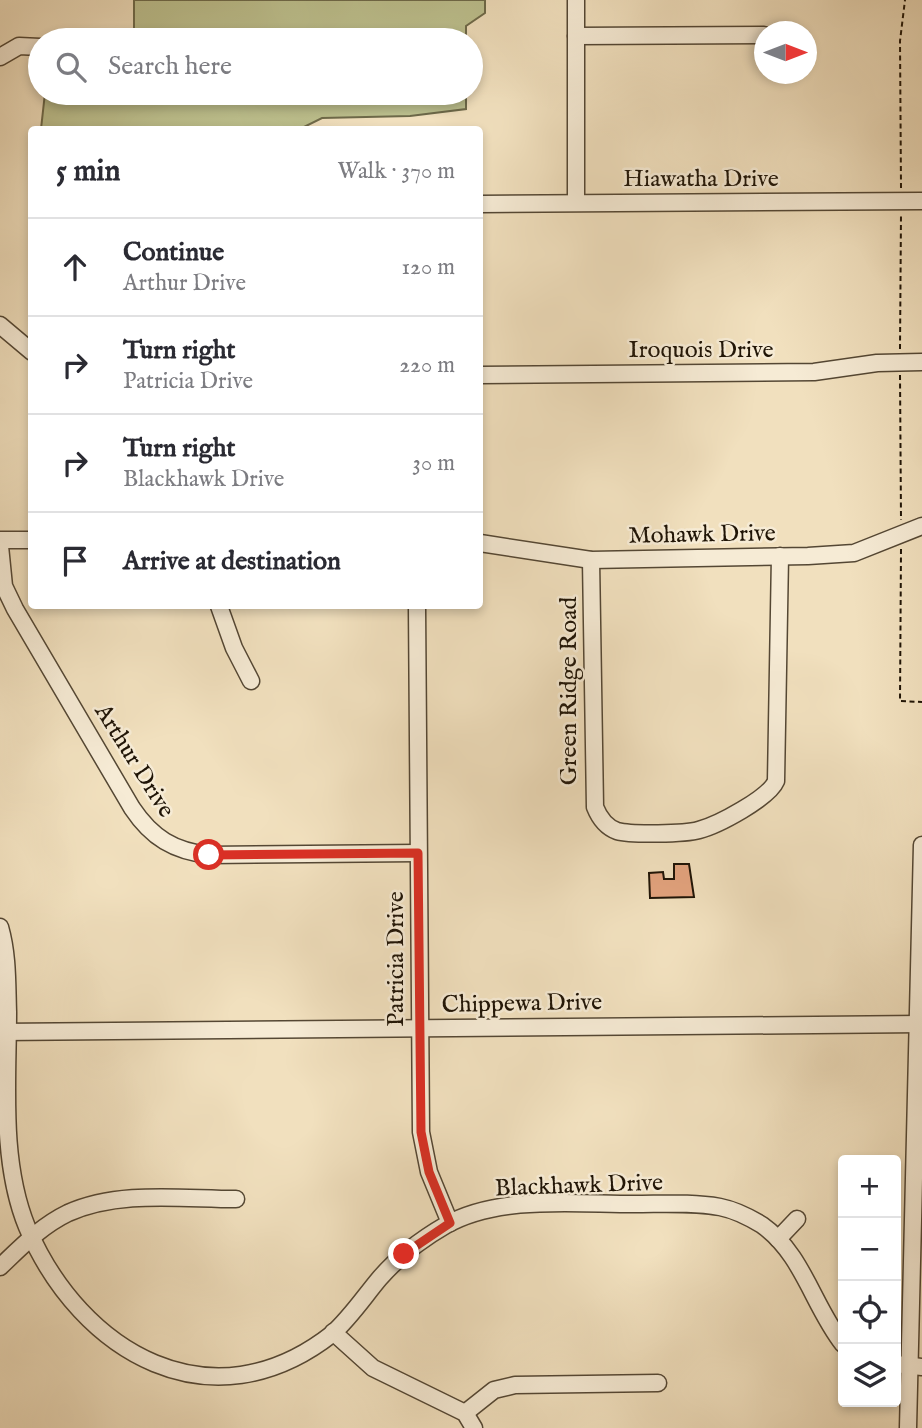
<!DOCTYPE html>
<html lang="en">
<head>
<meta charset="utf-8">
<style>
  :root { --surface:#fff; --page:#f7f7f7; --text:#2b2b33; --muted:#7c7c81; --line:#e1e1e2 }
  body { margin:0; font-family:"IM FELL English",serif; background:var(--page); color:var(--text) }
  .controls { position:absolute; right:21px; bottom:21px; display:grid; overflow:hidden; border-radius:7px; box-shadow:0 4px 10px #0003 }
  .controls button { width:63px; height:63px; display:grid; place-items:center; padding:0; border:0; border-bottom:2px solid var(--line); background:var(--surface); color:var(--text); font:35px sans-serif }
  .compass { position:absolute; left:754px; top:21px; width:63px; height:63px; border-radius:50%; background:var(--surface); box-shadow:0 4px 10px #0003; rotate:90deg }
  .stop { position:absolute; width:21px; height:21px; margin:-16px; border:5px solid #d93025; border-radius:50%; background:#fff }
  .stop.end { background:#d93025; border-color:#fff; box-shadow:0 2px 7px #0008 }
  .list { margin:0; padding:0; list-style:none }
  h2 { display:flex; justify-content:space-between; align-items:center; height:91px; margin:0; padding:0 28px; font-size:30px }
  h2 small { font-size:23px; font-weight:400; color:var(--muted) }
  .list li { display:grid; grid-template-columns:46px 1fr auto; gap:21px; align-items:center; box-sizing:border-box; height:98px; padding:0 28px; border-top:2px solid var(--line) }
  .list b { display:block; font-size:26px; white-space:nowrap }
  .list p { margin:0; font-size:23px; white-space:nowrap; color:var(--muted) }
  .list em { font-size:23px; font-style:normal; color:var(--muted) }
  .icon { flex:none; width:38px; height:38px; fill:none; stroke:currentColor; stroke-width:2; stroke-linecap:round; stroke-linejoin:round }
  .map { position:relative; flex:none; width:922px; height:1428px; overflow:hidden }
  .search { position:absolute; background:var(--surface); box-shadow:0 4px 10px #0003; left:28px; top:28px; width:455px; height:77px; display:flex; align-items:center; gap:18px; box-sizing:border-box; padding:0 24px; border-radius:38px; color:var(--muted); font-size:26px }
  .panel { position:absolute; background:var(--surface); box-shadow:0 4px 10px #0003; left:28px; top:126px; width:455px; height:483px; border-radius:7px }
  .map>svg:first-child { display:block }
  .green { fill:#bdc18f; stroke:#6e6a4a; stroke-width:2 }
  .building { fill:#e3a37e; stroke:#1f1406; stroke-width:2 }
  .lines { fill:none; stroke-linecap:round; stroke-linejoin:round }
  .minor-casing { stroke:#544734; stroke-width:19 }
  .path { stroke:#1f1406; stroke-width:2; stroke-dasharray:5 3.5; stroke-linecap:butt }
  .minor { stroke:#f6ebd5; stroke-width:16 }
  .route { stroke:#d93025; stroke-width:9 }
  .labels { text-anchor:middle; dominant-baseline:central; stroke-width:5; stroke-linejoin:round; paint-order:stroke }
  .street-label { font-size:24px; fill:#1f1406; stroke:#f6ebd5 }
</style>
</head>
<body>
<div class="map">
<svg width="922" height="1428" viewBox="0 0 922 1428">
  <rect width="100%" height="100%" fill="#f1e0be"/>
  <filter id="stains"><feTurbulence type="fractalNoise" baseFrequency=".00286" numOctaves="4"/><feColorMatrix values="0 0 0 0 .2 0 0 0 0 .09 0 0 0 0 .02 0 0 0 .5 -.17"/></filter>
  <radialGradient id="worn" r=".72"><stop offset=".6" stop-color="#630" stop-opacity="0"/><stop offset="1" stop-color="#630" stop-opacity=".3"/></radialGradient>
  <g class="green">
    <polygon points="134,0 485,0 485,13 466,26 466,40 134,40"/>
    <polygon points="45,93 466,93 466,109 410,116 322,118 300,129 41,129"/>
  </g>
  <polygon class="building" points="674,864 689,864 694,897 650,898 649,873 663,872 664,879 674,879"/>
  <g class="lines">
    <defs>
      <g id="minor">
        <polyline points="576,36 764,35"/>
        <polyline points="0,57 19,46 40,47"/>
        <polyline points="576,202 576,0"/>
        <polyline points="480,204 922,201"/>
        <polyline points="0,325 32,352"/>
        <polyline points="480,375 814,372 877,363 922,362"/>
        <polyline points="0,540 32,540"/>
        <polyline points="480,543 591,560 808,556 854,553 922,526"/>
        <path d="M0,546l4,40 11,23 117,199c20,30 42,43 77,47l209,-2"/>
        <path d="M591,560l4,247c4,10 11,20 22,24 14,4 68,3 82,-1 19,-5 70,-32 77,-49l4,-225"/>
        <polyline points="219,606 234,648 251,681"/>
        <polyline points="417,606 421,1132 429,1172 450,1223"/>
        <path d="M0,927c8,28 7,56 8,85 0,70 -8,149 19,215 54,127 185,201 305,107 18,-16 32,-37 47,-55 19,-22 41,-39 67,-54 53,-30 129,-21 188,-21 29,0 58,-2 86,3 15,3 29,10 42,18 41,29 51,81 81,119"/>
        <polyline points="0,1032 922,1024"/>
        <polyline points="778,1239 797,1219"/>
        <path d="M0,1267c21,-20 41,-41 68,-54 51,-23 114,-14 168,-14"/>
        <polyline points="333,1332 373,1368 465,1413 474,1428"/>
        <polyline points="896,1364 922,1367"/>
        <polyline points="465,1413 494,1390 515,1385 658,1383"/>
        <polyline points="908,1428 922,845"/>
      </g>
    </defs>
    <use href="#minor" class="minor-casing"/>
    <g class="path">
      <polyline points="901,188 900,41 905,0"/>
      <polyline points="900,349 901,214"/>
      <polyline points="900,375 901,520"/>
      <polyline points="901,549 900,701 922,702"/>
    </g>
    <use href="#minor" class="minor"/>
  </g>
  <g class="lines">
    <polyline class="route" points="209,855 418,853 421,1132 429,1172 450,1223 404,1254"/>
  </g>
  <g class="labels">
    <g class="street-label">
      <text x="701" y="179">Hiawatha Drive</text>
      <text x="701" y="350">Iroquois Drive</text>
      <text transform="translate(702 535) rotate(-1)">Mohawk Drive</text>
      <text transform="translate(569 691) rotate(-90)">Green Ridge Road</text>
      <text transform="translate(134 761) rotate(58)">Arthur Drive</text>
      <text transform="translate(396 959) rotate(-90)">Patricia Drive</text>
      <text transform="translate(522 1004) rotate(-1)">Chippewa Drive</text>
      <text transform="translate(579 1186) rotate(-2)">Blackhawk Drive</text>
    </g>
  </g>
  <rect width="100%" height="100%" filter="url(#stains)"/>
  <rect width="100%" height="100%" fill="url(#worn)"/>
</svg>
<div class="controls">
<button>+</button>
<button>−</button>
<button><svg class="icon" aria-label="locate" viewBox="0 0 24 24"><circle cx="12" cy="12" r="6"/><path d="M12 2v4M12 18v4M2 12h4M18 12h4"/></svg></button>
<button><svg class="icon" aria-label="layers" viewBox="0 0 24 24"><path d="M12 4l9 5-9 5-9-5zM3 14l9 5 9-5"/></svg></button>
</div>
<svg class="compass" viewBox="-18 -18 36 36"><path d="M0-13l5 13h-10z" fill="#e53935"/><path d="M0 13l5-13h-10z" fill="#7c7c81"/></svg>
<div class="stop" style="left:209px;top:855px"></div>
<div class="stop end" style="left:404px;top:1254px"></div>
<div class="search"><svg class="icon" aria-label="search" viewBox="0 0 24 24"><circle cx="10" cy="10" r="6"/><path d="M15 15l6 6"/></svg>Search here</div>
<section class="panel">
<h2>5 min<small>Walk · 370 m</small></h2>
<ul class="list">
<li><svg class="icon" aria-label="ahead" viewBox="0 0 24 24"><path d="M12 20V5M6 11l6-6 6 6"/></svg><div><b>Continue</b><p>Arthur Drive</p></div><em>120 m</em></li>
<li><svg class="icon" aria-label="right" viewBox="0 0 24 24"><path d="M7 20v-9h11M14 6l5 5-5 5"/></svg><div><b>Turn right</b><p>Patricia Drive</p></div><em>220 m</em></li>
<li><svg class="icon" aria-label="right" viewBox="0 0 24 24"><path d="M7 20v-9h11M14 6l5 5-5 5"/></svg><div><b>Turn right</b><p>Blackhawk Drive</p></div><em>30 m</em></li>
<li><svg class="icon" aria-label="arrive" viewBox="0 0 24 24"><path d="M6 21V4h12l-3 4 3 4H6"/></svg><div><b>Arrive at destination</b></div></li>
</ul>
</section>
</div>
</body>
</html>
